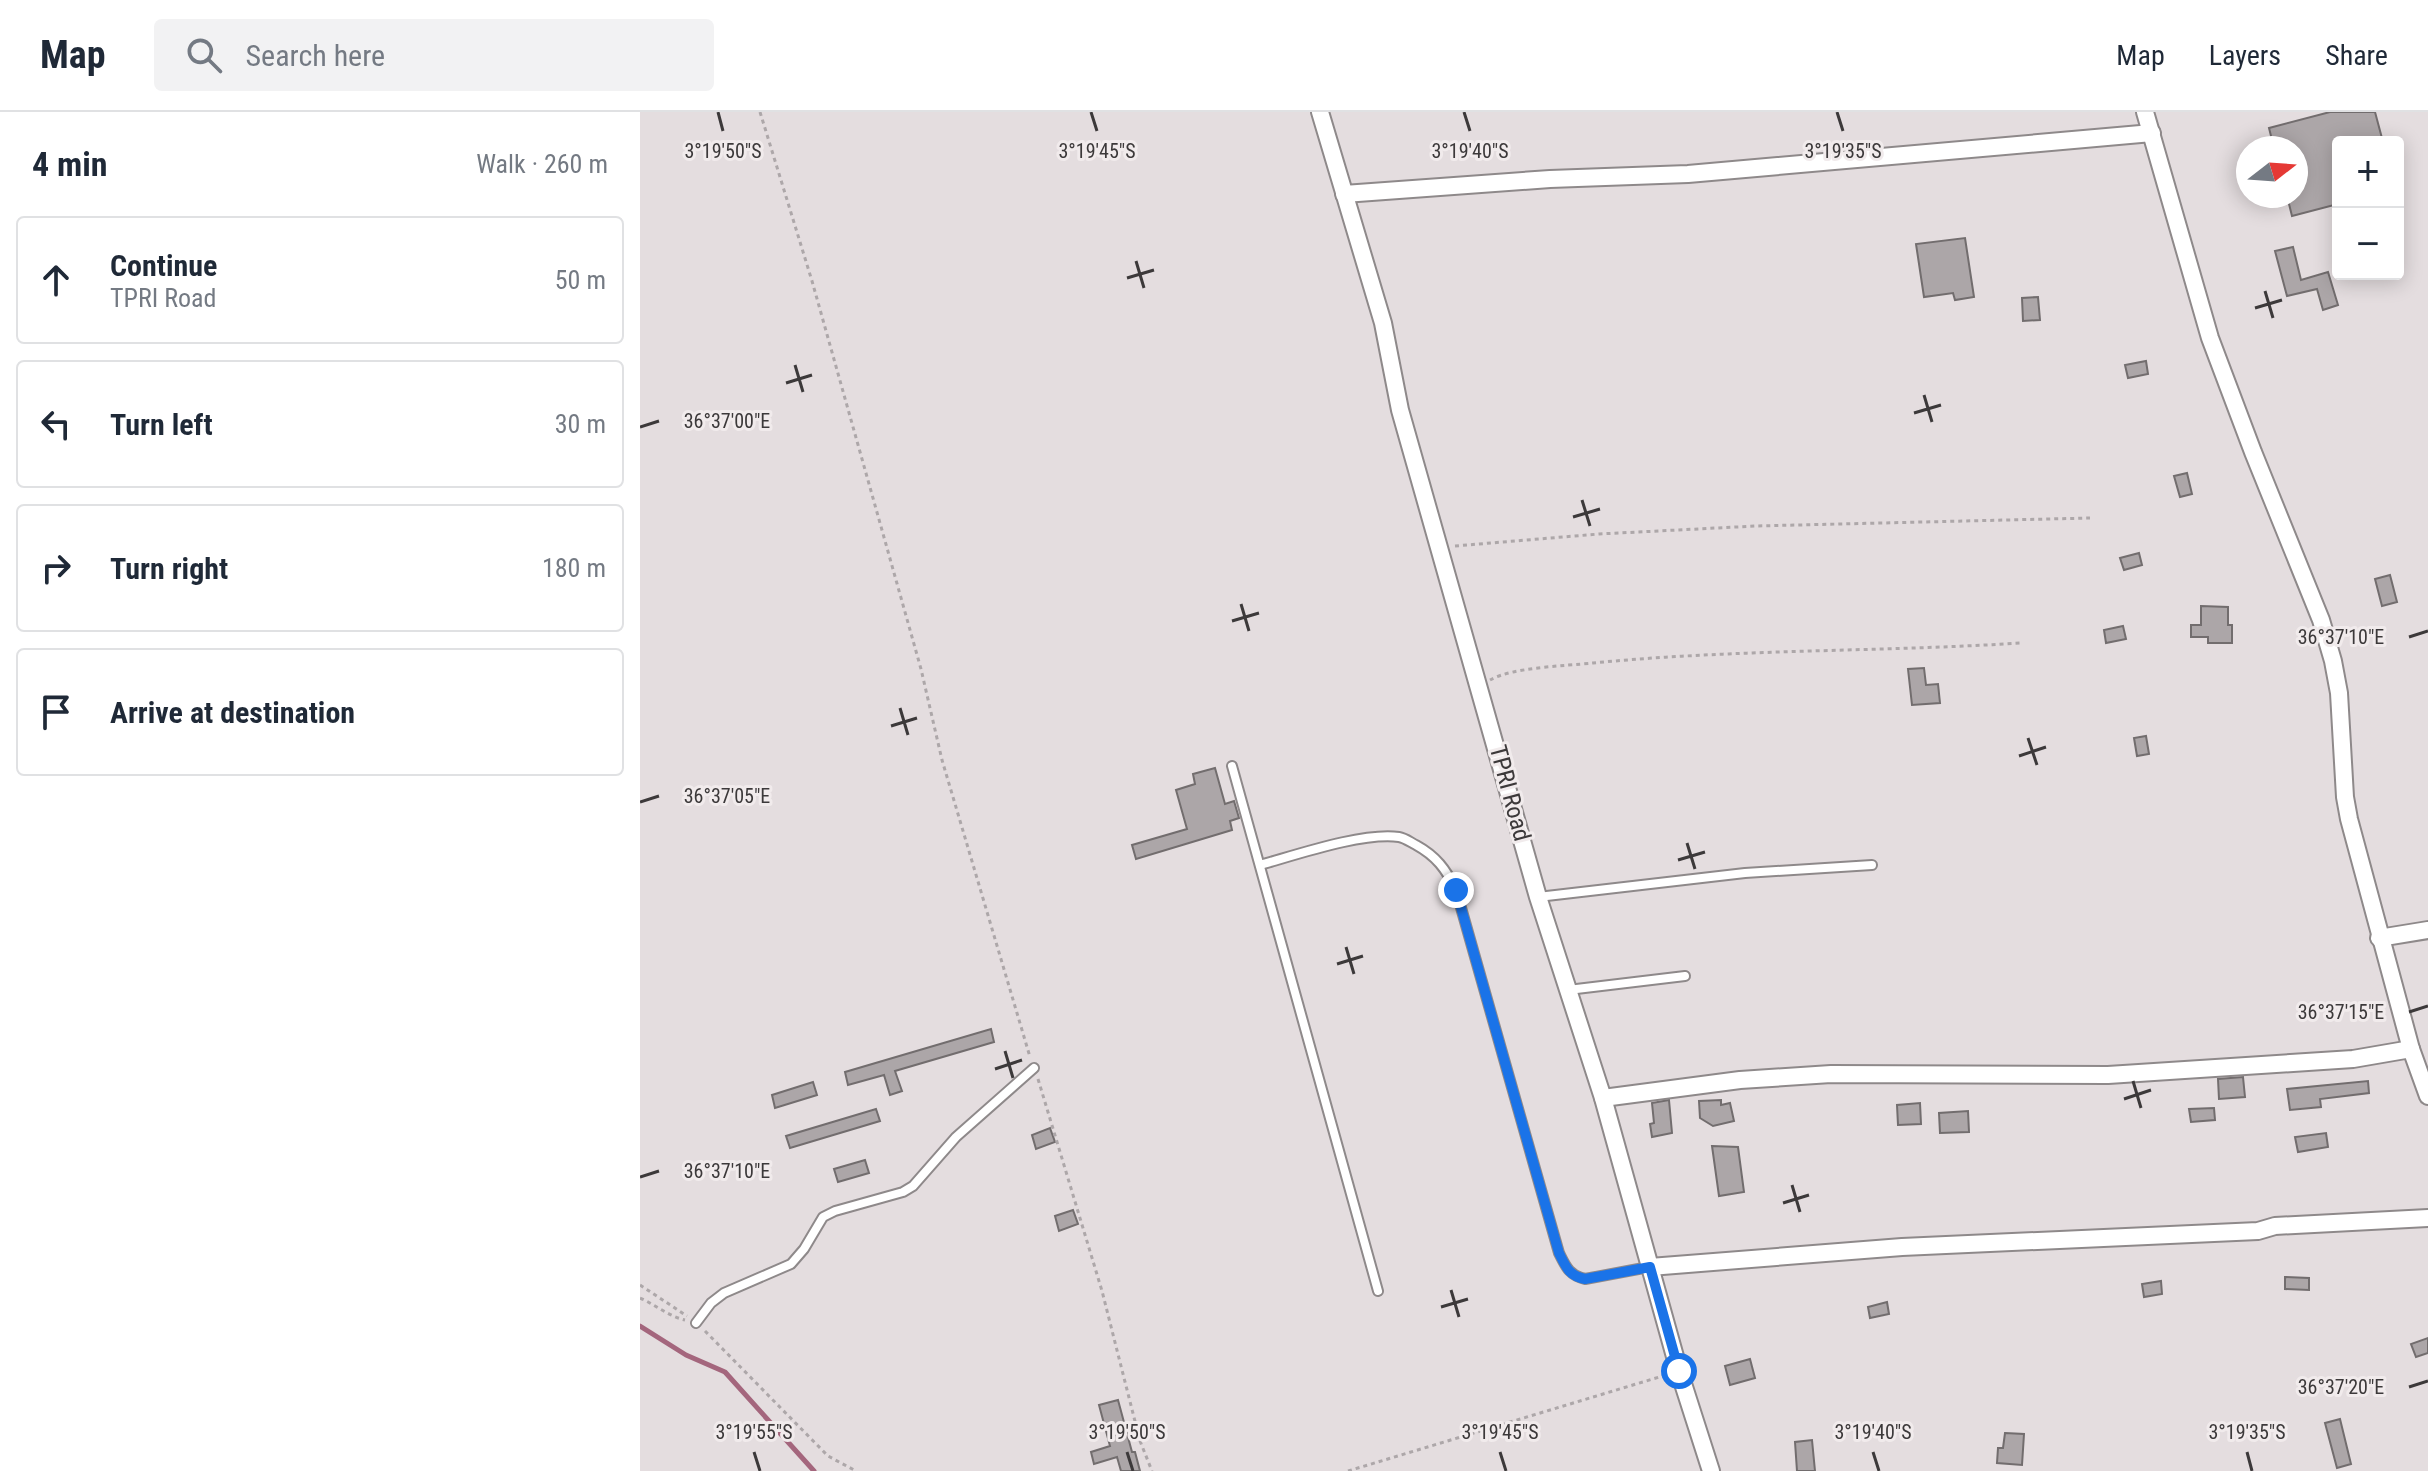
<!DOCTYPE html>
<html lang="en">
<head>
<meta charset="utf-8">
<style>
  :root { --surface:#fff; --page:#f2f2f3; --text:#1f2937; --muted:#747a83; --line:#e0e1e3 }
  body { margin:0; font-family:"Roboto Condensed",sans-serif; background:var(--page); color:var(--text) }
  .controls { position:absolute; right:24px; top:24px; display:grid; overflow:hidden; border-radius:8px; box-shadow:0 4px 20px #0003 }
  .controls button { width:72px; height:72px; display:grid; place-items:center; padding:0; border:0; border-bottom:2px solid var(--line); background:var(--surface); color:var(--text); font:40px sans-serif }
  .compass { position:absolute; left:1596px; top:24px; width:72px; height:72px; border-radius:50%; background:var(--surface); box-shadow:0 4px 20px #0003; rotate:73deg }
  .stop { position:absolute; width:24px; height:24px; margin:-18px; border:6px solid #1a73e8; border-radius:50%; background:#fff }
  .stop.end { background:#1a73e8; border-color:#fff; box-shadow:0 2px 8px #0008 }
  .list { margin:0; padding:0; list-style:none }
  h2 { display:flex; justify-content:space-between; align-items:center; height:104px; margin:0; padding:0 32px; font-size:34px }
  h2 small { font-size:26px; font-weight:400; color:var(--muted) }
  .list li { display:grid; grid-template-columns:52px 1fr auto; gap:24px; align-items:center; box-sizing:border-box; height:128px; margin:0 16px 16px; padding:0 16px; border:2px solid var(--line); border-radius:8px }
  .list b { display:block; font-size:30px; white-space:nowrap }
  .list p { margin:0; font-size:26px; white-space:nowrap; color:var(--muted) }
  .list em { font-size:26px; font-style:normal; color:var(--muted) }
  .icon { flex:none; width:44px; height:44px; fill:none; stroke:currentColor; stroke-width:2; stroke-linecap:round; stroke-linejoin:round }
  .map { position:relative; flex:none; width:1788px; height:1359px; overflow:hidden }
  header { display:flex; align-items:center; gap:48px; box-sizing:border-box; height:112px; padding:0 40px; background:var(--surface); border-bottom:2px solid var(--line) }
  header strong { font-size:38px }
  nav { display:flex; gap:44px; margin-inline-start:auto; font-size:28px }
  .search { width:560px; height:72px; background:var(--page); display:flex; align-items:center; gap:20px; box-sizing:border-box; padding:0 28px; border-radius:8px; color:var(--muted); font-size:30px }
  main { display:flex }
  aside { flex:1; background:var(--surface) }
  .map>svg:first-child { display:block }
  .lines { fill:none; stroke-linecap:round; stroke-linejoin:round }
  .stream { stroke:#a4667d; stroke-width:5 }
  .building { fill:#aca6a8; stroke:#726d6e; stroke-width:2 }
  .service-casing { stroke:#8e898a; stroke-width:12 }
  .minor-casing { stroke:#8e898a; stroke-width:20 }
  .path { stroke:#ada7a9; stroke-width:3; stroke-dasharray:4 4; stroke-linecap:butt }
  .service { stroke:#fff; stroke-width:8 }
  .minor { stroke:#fff; stroke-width:16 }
  .route { stroke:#1a73e8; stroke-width:10 }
  .ticks { fill:none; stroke:#3c393a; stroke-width:3 }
  .labels { text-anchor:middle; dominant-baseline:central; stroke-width:6; stroke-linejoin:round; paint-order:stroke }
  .street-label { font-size:24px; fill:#3c393a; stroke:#f1ebec }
  .ticks-label { font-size:20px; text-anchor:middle; fill:#3c393a; stroke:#f1ebec; stroke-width:6; stroke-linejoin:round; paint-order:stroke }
</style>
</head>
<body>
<header>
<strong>Map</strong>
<div class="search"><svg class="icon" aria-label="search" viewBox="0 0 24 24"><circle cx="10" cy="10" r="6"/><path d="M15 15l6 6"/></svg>Search here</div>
<nav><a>Map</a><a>Layers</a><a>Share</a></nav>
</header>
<main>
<aside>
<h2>4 min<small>Walk · 260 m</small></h2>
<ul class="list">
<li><svg class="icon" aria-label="ahead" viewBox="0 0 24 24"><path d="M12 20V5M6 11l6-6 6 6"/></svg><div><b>Continue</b><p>TPRI Road</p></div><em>50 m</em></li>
<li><svg class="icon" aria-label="left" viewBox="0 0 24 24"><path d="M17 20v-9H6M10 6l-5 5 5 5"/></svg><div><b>Turn left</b></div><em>30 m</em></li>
<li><svg class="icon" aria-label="right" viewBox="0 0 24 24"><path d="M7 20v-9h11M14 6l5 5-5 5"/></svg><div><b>Turn right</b></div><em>180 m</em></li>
<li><svg class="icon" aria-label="arrive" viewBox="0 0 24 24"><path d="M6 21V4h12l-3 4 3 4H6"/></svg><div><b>Arrive at destination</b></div></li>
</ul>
</aside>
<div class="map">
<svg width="1788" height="1359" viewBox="0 0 1788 1359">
  <rect width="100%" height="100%" fill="#e4dddf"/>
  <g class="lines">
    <polyline class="stream" points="0,1214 46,1243 85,1260 174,1359"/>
  </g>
  <g class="building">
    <polygon points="1690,0 1735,0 1743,30 1698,30 1698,92 1652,104 1647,84 1656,84 1656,36 1634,36 1629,16"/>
    <polygon points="1325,126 1334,185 1315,188 1313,181 1284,185 1276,132"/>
    <polygon points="1653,135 1661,168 1688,160 1698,193 1683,198 1677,177 1647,184 1635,139"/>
    <polygon points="1398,185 1400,208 1383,209 1382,186"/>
    <polygon points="1506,249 1508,262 1488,266 1485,253"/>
    <polygon points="1547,361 1552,382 1540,385 1534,364"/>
    <polygon points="1499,441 1502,453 1484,458 1480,446"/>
    <polygon points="1750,463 1757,490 1742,494 1735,467"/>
    <polygon points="1561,494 1588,495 1588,513 1592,513 1592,531 1568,531 1568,525 1551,525 1551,513 1561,513"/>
    <polygon points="1483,514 1486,527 1466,531 1464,518"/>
    <polygon points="1284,556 1286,573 1298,572 1300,591 1272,593 1268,557"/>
    <polygon points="1506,624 1509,642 1497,644 1494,626"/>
    <polygon points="575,656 585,692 594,689 599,706 590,709 592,718 496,747 492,733 547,717 536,678 555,672 553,662"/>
    <polygon points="351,917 354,930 255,959 262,979 250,983 244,963 208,973 205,960"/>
    <polygon points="1603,965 1605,985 1579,987 1578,967"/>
    <polygon points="1728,969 1729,981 1680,987 1681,995 1650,998 1647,977"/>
    <polygon points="173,970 177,983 135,996 132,983"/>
    <polygon points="1029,988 1032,1021 1012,1025 1010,1012 1014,1011 1012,991"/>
    <polygon points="1081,988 1081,993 1090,991 1094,1009 1073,1014 1060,1006 1059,989"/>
    <polygon points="1280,991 1281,1012 1258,1013 1257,993"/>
    <polygon points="1574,996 1575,1008 1551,1010 1549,997"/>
    <polygon points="236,997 240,1009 150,1036 146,1024"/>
    <polygon points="1328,999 1329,1020 1300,1021 1299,1001"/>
    <polygon points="410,1016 415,1030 396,1037 392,1023"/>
    <polygon points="1686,1021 1688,1035 1658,1040 1655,1025"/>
    <polygon points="1072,1034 1098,1035 1104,1080 1079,1084"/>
    <polygon points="225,1048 229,1061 198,1070 194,1057"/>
    <polygon points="433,1098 438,1112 419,1119 415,1104"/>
    <polygon points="1645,1165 1669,1166 1669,1178 1645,1177"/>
    <polygon points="1521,1169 1522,1182 1504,1185 1502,1172"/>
    <polygon points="1247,1190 1249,1202 1230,1206 1228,1195"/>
    <polygon points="1788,1226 1788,1241 1776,1245 1771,1232"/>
    <polygon points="1110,1247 1115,1266 1090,1273 1085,1254"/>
    <polygon points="478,1288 492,1340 495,1340 500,1359 481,1359 477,1345 454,1352 451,1340 470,1334 459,1293"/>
    <polygon points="1700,1307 1711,1352 1697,1356 1685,1311"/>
    <polygon points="1365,1321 1384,1322 1382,1353 1357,1351 1358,1336 1363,1336"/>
    <polygon points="1172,1328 1175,1359 1157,1359 1155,1330"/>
  </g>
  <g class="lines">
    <defs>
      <g id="service">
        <polyline points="592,654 738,1179"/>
        <path d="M620,753c36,-10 102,-33 139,-28 6,1 11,5 17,8 20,11 30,24 40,45l103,363c7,14 10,22 26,26l64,-12"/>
        <polyline points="898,785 1105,761 1232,753"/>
        <polyline points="928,878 1045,864"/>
        <polyline points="56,1211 71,1191 84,1181 151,1152 164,1137 183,1105 195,1099 263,1080 273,1074 316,1025 394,956"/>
      </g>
      <g id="minor">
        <polyline points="680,0 743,211 760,298 898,785 963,986 1039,1259 1071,1359"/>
        <polyline points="1505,0 1570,226 1613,340 1681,508 1693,549 1699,581 1705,685 1709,707 1771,937 1788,984"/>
        <polyline points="704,82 910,67 1048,62 1512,21"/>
        <polyline points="1739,826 1788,818"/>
        <polyline points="963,986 1100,968 1191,962 1468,963 1713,947 1771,937"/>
        <polyline points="1010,1155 1262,1135 1618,1119 1635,1114 1788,1106"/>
      </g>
    </defs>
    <use href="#service" class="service-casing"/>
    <use href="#minor" class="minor-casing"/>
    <g class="path">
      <polyline points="120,0 172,169 281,557 302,648 390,945"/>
      <polyline points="815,434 959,422 1116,414 1450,406"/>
      <path d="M850,568c23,-13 75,-14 103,-17 142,-14 286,-11 428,-20"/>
      <polyline points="398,967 462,1179 500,1329 512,1359"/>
      <polyline points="0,1173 47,1204"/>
      <path d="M0,1186c16,7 28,18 45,22"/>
      <polyline points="65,1219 188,1344 216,1359"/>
      <polyline points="708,1359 1026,1263"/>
    </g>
    <use href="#service" class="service"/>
    <use href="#minor" class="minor"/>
  </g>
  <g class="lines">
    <path class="route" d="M816,778l103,363c7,14 10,23 26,26l65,-12 29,104"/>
  </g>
  <path class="ticks" d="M78,0l5,19M451,0l6,19M824,0l6,19M1197,0l6,19M496,149l8,27M487,166l27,-8M1625,179l8,27M1615,196l27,-8M155,253l8,27M146,271l26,-8M1284,283l8,27M1274,301l27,-8M0,315l19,-6M942,388l8,26M933,405l27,-8M601,492l8,27M592,509l27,-8M1769,525l19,-6M260,596l8,27M251,614l26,-8M1388,626l9,27M1379,644l27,-9M0,690l19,-6M1047,731l8,26M1038,748l27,-8M706,835l8,27M697,852l26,-8M1769,900l19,-6M365,939l8,27M355,957l27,-9M1493,969l8,27M1484,987l27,-9M0,1065l19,-6M1152,1073l8,27M1143,1091l26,-8M811,1178l8,27M801,1195l27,-8M1769,1275l19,-6M114,1340l6,19M487,1340l6,19M860,1340l6,19M1233,1340l6,19M1607,1340l5,19"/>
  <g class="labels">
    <g class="street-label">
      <text transform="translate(870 681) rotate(75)">TPRI Road</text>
    </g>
  </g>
  <g class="ticks-label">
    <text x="83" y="46">3°19'50"S</text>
    <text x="457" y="46">3°19'45"S</text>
    <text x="830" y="46">3°19'40"S</text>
    <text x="1203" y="46">3°19'35"S</text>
    <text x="87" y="316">36°37'00"E</text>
    <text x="1701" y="532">36°37'10"E</text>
    <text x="87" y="691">36°37'05"E</text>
    <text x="1701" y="907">36°37'15"E</text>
    <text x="87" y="1066">36°37'10"E</text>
    <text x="1701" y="1282">36°37'20"E</text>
    <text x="114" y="1327">3°19'55"S</text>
    <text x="487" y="1327">3°19'50"S</text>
    <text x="860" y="1327">3°19'45"S</text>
    <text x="1233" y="1327">3°19'40"S</text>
    <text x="1607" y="1327">3°19'35"S</text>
  </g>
</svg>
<div class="controls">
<button>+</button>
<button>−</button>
</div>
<svg class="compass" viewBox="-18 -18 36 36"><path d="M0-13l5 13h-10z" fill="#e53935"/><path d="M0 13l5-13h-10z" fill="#747a83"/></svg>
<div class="stop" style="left:1039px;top:1259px"></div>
<div class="stop end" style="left:816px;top:778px"></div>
</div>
</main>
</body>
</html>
